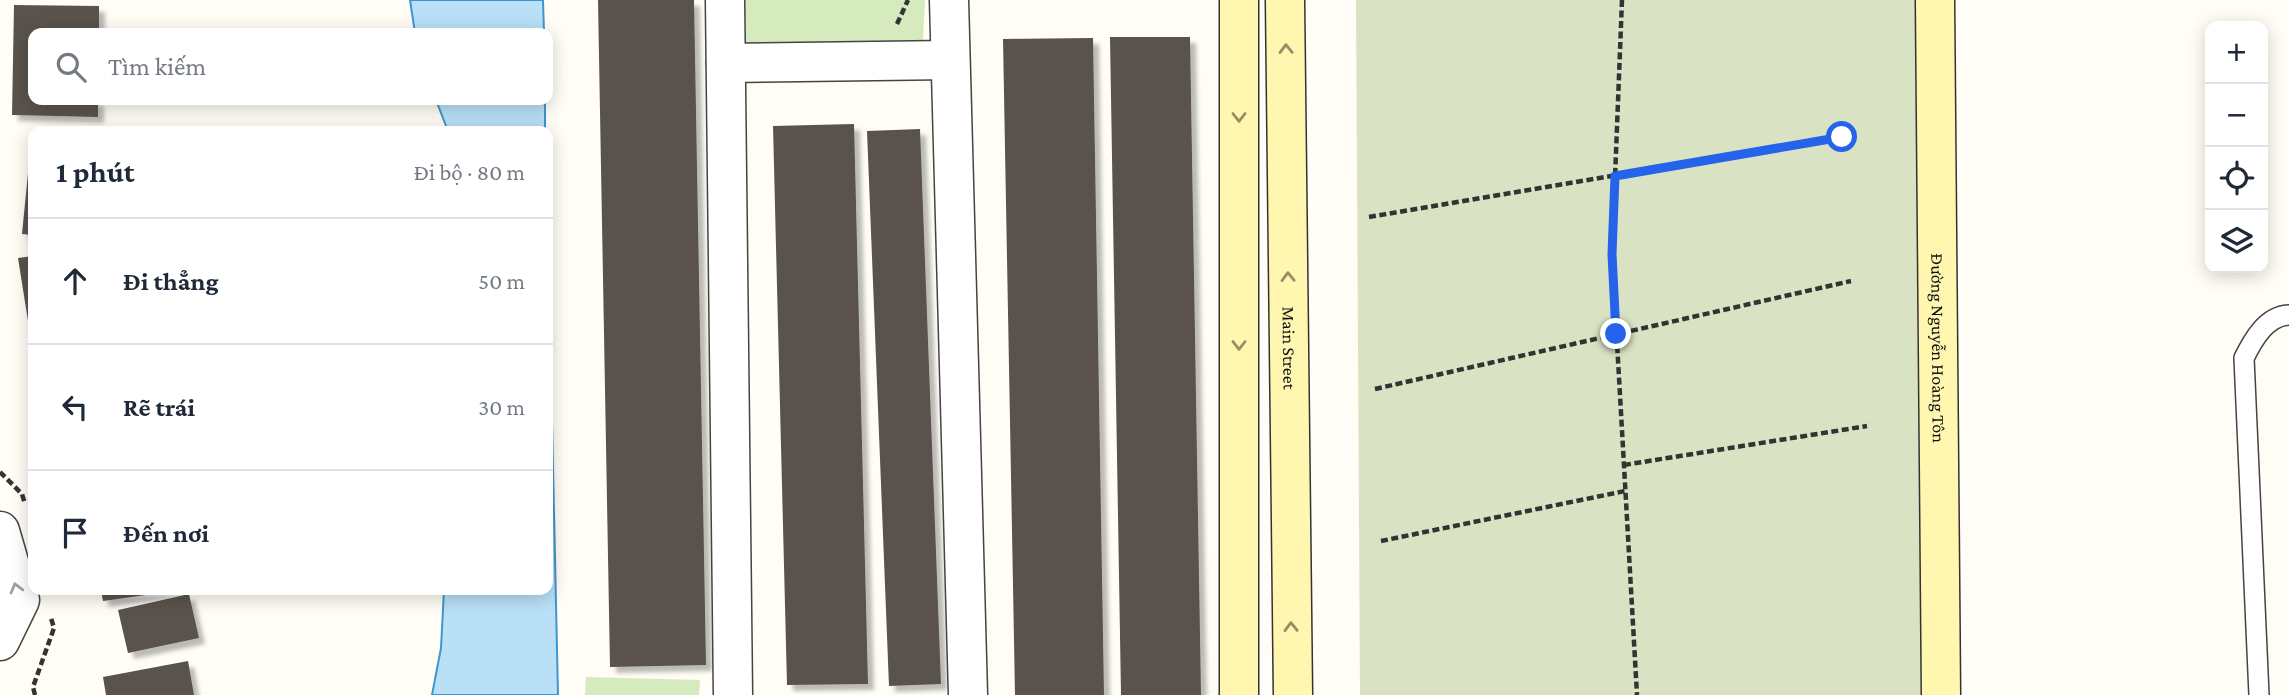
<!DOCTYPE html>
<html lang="vi">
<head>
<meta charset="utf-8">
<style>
  :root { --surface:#fff; --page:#f6f6f7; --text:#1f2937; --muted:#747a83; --line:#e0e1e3 }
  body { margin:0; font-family:"Crimson Pro",serif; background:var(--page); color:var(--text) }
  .controls { position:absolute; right:21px; top:21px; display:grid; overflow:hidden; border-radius:14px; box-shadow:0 4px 18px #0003 }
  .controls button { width:63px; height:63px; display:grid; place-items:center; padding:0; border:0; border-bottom:2px solid var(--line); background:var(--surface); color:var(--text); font:35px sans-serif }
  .stop { position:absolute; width:21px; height:21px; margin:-16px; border:5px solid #2563eb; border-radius:50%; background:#fff }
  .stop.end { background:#2563eb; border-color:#fff; box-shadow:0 2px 7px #0008 }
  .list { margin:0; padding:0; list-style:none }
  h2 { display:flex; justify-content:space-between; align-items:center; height:91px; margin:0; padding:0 28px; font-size:30px }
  h2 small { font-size:23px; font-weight:400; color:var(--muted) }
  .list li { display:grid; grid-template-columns:46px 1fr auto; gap:21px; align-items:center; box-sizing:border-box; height:126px; padding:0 28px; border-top:2px solid var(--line) }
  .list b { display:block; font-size:26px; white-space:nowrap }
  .list em { font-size:23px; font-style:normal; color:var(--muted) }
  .icon { flex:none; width:38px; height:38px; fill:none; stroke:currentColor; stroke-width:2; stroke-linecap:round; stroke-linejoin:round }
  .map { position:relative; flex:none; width:2289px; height:695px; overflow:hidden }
  .search { position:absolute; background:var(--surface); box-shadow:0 4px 18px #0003; left:28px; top:28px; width:525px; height:77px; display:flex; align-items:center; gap:18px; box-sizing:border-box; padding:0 24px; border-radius:14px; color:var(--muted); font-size:26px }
  .panel { position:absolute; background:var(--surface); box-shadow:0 4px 18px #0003; left:28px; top:126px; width:525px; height:469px; border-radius:14px }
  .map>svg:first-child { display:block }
  .green { fill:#d5ebbd }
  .cemetery { fill:#d9e3c4 }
  .water { fill:#b9e0f7; stroke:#3f96cf; stroke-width:2 }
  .building { fill:#5a524d; filter:url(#shadow) }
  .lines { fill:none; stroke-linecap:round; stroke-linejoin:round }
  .lane-casing { stroke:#444; stroke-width:22 }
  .street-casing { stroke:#444; stroke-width:41 }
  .secondary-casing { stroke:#333; stroke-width:41 }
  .path { stroke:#333; stroke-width:4.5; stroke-dasharray:7 3.5; stroke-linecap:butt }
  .lane { stroke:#fff; stroke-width:19 }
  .street { stroke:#fff; stroke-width:38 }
  .secondary { stroke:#fff6b0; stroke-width:38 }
  .oneway { stroke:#948f68 }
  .oneway2 { stroke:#a0a0a0 }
  .route { stroke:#2563eb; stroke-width:9 }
  .labels { text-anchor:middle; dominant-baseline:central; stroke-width:7; stroke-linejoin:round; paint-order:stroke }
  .street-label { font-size:18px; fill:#111; stroke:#fff }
</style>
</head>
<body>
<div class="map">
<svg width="2289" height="695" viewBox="0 0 2289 695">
  <defs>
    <filter id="shadow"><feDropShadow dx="6" dy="6" stdDeviation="2" flood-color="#0004"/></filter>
  </defs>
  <rect width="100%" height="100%" fill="#fffdf5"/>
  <g class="green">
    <polygon points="735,0 925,0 923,40 906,49 752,50 738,42"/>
    <polygon points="586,677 700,680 699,695 585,695"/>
  </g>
  <polygon class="cemetery" points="1356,0 1935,0 1941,695 1360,695"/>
  <g class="water">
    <polygon points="410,0 543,0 544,33 415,33"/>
    <polygon points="436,100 545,100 545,131 448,131"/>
    <polygon points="548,240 558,695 432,695 441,648 444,590 548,590"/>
  </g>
  <g class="building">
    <polygon points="598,0 694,0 706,665 610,667"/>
    <polygon points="14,5 99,6 99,33 33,33 33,100 98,100 98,117 12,115"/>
    <polygon points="1110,37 1190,37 1201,695 1121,695"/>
    <polygon points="1093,38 1104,695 1015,695 1003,39"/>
    <polygon points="854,124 868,684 787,685 773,126"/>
    <polygon points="920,129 941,684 889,686 867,131"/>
    <polygon points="31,143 33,143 33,235 22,234"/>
    <polygon points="33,256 33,346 32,346 18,258"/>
    <polygon points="101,590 174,590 175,591 103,601"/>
    <polygon points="189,594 199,638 128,653 118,610"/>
    <polygon points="188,661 194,695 106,695 103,677"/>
  </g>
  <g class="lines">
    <defs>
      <path id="lane" d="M2259,695l-15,-337c9,-18 22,-42 45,-43"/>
      <g id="street">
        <polyline points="725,0 733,695"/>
        <polyline points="949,0 968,695"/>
        <polyline points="726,63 950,60"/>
        <polyline points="0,531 20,600 0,641"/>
      </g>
      <g id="secondary">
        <path id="s1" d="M1285,0l8,695"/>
        <path id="s2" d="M1935,0l6,695"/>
        <polyline points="1239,695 1239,0"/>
      </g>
    </defs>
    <use href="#lane" class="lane-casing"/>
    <use href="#street" class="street-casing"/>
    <use href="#secondary" class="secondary-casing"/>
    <g class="path">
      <polyline points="1622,0 1612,254 1637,695"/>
      <polyline points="897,24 908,0"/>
      <polyline points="1369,217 1842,137"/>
      <polyline points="1375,389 1851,281"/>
      <polyline points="1624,465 1867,426"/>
      <polyline points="0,472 22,494 25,504"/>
      <polyline points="1381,541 1625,491"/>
      <polyline points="35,695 33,687 54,628 51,618"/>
    </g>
    <use href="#lane" class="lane"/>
    <use href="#street" class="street"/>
    <use href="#secondary" class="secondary"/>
  </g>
  <defs><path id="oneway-chevron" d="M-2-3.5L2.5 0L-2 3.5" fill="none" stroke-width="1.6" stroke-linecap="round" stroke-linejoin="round" transform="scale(1.75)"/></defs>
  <g class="oneway">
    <use href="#oneway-chevron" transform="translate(1286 49) rotate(-91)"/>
    <use href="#oneway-chevron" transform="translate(1239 117) rotate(90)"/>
    <use href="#oneway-chevron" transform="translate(1288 277) rotate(-91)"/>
    <use href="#oneway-chevron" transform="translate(1239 345) rotate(90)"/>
    <use href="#oneway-chevron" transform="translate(1291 627) rotate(-91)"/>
  </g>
  <use class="oneway2" href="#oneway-chevron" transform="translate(16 588) rotate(-105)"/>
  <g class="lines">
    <polyline class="route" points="1616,334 1612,254 1615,176 1842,137"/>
  </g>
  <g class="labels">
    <g class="street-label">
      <text stroke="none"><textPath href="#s1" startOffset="348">Main Street</textPath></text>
      <text stroke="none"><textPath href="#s2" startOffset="348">Đường Nguyễn Hoàng Tôn</textPath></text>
    </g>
  </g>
</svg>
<div class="controls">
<button>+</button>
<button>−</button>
<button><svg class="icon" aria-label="locate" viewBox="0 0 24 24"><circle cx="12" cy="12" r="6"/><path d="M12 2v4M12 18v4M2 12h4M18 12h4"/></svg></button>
<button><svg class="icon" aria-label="layers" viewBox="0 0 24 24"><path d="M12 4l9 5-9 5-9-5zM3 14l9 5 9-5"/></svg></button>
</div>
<div class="stop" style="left:1842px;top:137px"></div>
<div class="stop end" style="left:1616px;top:334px"></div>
<div class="search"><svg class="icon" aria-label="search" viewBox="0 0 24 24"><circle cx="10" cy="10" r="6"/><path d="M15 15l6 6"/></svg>Tìm kiếm</div>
<section class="panel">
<h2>1 phút<small>Đi bộ · 80 m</small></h2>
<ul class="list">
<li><svg class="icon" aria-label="ahead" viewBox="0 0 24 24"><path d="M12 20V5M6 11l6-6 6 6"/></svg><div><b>Đi thẳng</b></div><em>50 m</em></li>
<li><svg class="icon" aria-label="left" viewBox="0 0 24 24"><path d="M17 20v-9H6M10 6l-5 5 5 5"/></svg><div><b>Rẽ trái</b></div><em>30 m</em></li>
<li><svg class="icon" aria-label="arrive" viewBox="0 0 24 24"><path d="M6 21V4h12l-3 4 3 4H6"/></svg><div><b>Đến nơi</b></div></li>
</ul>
</section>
</div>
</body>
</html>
